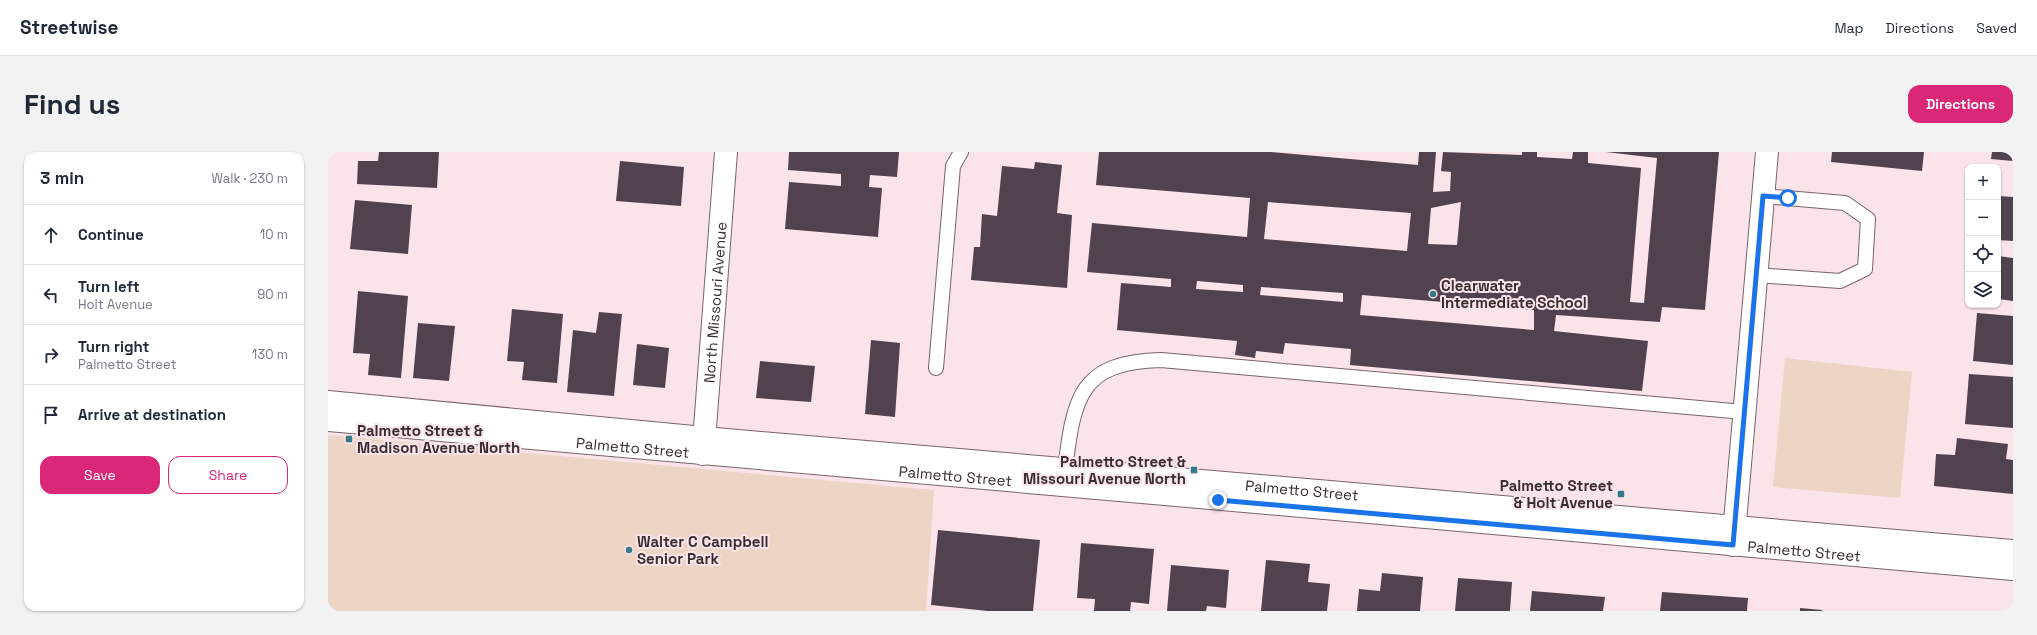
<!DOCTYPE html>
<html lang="en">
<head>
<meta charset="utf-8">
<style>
  :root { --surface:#fff; --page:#f2f2f3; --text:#1f2937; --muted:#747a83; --line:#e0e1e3; --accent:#db2777 }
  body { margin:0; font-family:"Space Grotesk",sans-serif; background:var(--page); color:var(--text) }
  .controls { position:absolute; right:12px; top:12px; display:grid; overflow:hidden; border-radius:8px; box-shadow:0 1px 3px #0004 }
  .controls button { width:36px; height:36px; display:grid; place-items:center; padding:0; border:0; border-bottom:1px solid var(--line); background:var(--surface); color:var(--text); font:20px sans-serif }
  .stop { position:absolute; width:12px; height:12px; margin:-9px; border:3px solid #1a73e8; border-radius:50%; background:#fff }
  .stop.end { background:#1a73e8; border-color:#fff; box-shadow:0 1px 4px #0008 }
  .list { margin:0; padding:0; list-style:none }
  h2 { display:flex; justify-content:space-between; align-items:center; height:52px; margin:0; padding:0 16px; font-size:17px }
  h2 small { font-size:13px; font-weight:400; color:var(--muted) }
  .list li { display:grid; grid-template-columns:26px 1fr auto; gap:12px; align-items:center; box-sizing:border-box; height:60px; padding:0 16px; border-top:1px solid var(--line) }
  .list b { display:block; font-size:15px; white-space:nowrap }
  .list p { margin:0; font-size:13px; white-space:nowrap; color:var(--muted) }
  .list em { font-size:13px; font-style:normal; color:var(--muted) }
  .actions { display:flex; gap:8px; padding:12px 16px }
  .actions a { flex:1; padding:9px 0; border:1px solid var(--accent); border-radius:12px; text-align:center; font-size:14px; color:var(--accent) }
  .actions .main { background:var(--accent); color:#fff }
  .icon { flex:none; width:22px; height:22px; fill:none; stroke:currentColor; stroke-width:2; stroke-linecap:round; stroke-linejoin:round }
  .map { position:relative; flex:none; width:1685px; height:459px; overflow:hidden; border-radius:12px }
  header { display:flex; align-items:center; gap:24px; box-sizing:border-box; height:56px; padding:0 20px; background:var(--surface); border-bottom:1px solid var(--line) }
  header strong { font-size:19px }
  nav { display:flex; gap:22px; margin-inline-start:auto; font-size:14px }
  .intro { display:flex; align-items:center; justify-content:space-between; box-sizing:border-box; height:96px; padding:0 24px }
  h1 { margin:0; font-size:28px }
  .button { padding:10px 18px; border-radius:12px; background:var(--accent); color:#fff; font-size:14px; font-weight:700 }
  main { display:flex; gap:24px; padding:0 24px }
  aside { flex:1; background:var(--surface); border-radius:12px; box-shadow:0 1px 3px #0004 }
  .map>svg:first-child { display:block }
  .green { fill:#edd5c5 }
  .building { fill:#50424f; fill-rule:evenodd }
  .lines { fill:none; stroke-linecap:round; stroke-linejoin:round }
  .service-casing { stroke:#78646a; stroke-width:16 }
  .minor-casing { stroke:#78646a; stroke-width:24 }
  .tertiary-casing { stroke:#78646a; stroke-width:24 }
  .service { stroke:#fff; stroke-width:14 }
  .minor { stroke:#fff; stroke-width:22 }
  .tertiary { stroke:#fff; stroke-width:22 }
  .route { stroke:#1a73e8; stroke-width:5 }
  .poi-dot { fill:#347a86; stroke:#fbe3ea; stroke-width:1.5 }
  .labels { text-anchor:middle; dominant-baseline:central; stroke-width:4; stroke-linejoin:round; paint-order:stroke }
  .poi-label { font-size:15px; font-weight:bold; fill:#372e31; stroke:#fbe3ea; text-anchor:start }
  .street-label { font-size:15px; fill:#372e31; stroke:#fbe3ea }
</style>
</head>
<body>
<header>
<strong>Streetwise</strong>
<nav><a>Map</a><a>Directions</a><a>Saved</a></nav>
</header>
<div class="intro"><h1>Find us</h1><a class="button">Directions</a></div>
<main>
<aside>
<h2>3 min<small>Walk · 230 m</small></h2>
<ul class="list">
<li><svg class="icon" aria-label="ahead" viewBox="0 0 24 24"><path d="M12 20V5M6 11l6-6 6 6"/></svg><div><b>Continue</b></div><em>10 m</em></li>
<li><svg class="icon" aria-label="left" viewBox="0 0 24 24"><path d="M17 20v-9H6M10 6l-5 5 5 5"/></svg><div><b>Turn left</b><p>Holt Avenue</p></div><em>90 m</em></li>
<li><svg class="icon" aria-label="right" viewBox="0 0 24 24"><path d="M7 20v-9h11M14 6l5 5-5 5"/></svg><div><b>Turn right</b><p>Palmetto Street</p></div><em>130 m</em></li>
<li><svg class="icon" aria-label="arrive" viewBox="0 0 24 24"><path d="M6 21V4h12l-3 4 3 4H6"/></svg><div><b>Arrive at destination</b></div></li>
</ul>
<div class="actions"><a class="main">Save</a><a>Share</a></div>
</aside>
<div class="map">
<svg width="1685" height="459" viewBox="0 0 1685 459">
  <rect width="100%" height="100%" fill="#fbe3ea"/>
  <g class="green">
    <polygon points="1457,206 1584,220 1572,346 1445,335"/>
    <polygon points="0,283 606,338 598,459 0,459"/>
  </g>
  <g class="building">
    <polygon points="51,0 111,0 109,36 29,32 30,9 50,9"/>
    <polygon points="461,0 571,0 569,25 542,23 541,35 554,36 550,85 457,77 461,30 513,34 513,22 460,18"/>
    <path d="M771,0h172l147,13 1,-13h17l-3,40 17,-1 1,-19 -10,-1 2,-19 79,3v-3h15v5l35,2 1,-7h15v11l53,5 -11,134 14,1 13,-145 -51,-6h113l-14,158 -43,-3 -2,15 -104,-7 -2,16 94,10 -6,50 -292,-26 1,-16 -66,-6 -2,11 -27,-3 -1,7 -20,-3 2,-14 -120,-11 4,-47 50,4v-8l-84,-7 5,-49 155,14 3,-39 -154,-13zM940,50l143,11 -4,38 -143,-12zM1133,50l-4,43 -29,-1 3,-36zM869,129l46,4v7l-47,-3zM933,135l82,6v9l-83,-7zM1034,143l172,15v20l-174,-15z"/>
    <polygon points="1504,0 1596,0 1594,19 1503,10"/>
    <polygon points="1664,0 1685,0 1685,9 1663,7"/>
    <polygon points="292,9 356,15 353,54 288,49"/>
    <polygon points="707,10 734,13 729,61 744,63 739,136 643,128 646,95 652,95 654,62 669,64 674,14 706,17"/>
    <polygon points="1670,44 1685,45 1685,89 1670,88"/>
    <polygon points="27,48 84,53 80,102 22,97"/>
    <polygon points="1670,104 1685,106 1685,149 1670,147"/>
    <polygon points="30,139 80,144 73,226 40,223 42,202 25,201"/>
    <polygon points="184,157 235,162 229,231 194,228 196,210 179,209"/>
    <polygon points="271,160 294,162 286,244 239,240 245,178 268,181"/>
    <polygon points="1649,161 1685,164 1685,213 1645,209"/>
    <polygon points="90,171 127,174 121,229 85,226"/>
    <polygon points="543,188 572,191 567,265 537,262"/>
    <polygon points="309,192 341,196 337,236 305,233"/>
    <polygon points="432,209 487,214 483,250 428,246"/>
    <polygon points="1641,222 1685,225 1685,276 1637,272"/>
    <polygon points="1629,286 1680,292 1678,307 1685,308 1685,342 1606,334 1608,302 1627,303"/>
    <polygon points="610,378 712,388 705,459 660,459 603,453"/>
    <polygon points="753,391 826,397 821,452 803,450 802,459 766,459 767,447 749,446"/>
    <polygon points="938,408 982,412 980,430 1002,432 999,459 933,459"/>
    <polygon points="843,413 901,418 898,456 879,454 878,459 839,459"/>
    <polygon points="1054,421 1095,425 1092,459 1029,459 1031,437 1052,439"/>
    <polygon points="1130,426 1184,430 1182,459 1127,459"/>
    <polygon points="1204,439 1277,445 1275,459 1202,459"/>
    <polygon points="1334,440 1420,446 1419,459 1332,459"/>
    <polygon points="1472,456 1494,458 1494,459 1472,459"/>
  </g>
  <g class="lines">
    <defs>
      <g id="service">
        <polyline points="1428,123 1512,129 1537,117 1540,67 1517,51 1435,44"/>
        <polyline points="608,216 625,14 633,0"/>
        <path d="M737,317c9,-71 14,-107 96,-109l583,52"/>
      </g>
      <g id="minor">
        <path id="s1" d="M375,302l23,-302"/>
        <polyline points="1405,393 1439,0"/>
      </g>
      <g id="tertiary">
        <path id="s2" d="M0,250l376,36 1309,113"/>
        <path id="s3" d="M0,268l1685,149"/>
      </g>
    </defs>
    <use href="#service" class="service-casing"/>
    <use href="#minor" class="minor-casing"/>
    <use href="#tertiary" class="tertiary-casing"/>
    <use href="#service" class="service"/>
    <use href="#minor" class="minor"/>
    <use href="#tertiary" class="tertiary"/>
  </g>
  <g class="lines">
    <polyline class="route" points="890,348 1405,393 1435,44 1460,46"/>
  </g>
  <g class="poi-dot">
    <circle cx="1105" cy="142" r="4"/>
    <rect x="17" y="283" width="8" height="8" rx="2"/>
    <rect x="862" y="314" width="8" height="8" rx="2"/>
    <rect x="1289" y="338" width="8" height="8" rx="2"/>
    <circle cx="301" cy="398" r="4"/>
  </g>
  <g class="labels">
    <g class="poi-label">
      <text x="1113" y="133">Clearwater<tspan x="1113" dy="17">Intermediate School</tspan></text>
      <text x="29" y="278">Palmetto Street &amp;<tspan x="29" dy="17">Madison Avenue North</tspan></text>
      <text x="858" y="309" text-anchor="end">Palmetto Street &amp;<tspan x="858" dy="17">Missouri Avenue North</tspan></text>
      <text x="1285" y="333" text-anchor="end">Palmetto Street<tspan x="1285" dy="17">&amp; Holt Avenue</tspan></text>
      <text x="309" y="389">Walter C Campbell<tspan x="309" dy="17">Senior Park</tspan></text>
    </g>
    <g class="street-label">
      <text stroke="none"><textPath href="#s1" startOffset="152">North Missouri Avenue</textPath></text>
      <text stroke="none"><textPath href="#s3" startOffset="306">Palmetto Street</textPath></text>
      <text stroke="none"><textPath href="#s3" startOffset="630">Palmetto Street</textPath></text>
      <text stroke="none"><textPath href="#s2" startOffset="978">Palmetto Street</textPath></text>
      <text stroke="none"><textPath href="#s3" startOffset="1482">Palmetto Street</textPath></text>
    </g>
  </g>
</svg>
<div class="controls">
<button>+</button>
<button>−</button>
<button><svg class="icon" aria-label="locate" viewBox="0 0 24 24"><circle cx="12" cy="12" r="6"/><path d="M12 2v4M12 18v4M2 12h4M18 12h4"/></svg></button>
<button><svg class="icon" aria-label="layers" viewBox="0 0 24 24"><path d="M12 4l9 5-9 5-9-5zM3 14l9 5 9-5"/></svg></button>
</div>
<div class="stop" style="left:1460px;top:46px"></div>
<div class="stop end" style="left:890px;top:348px"></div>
</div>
</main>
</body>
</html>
